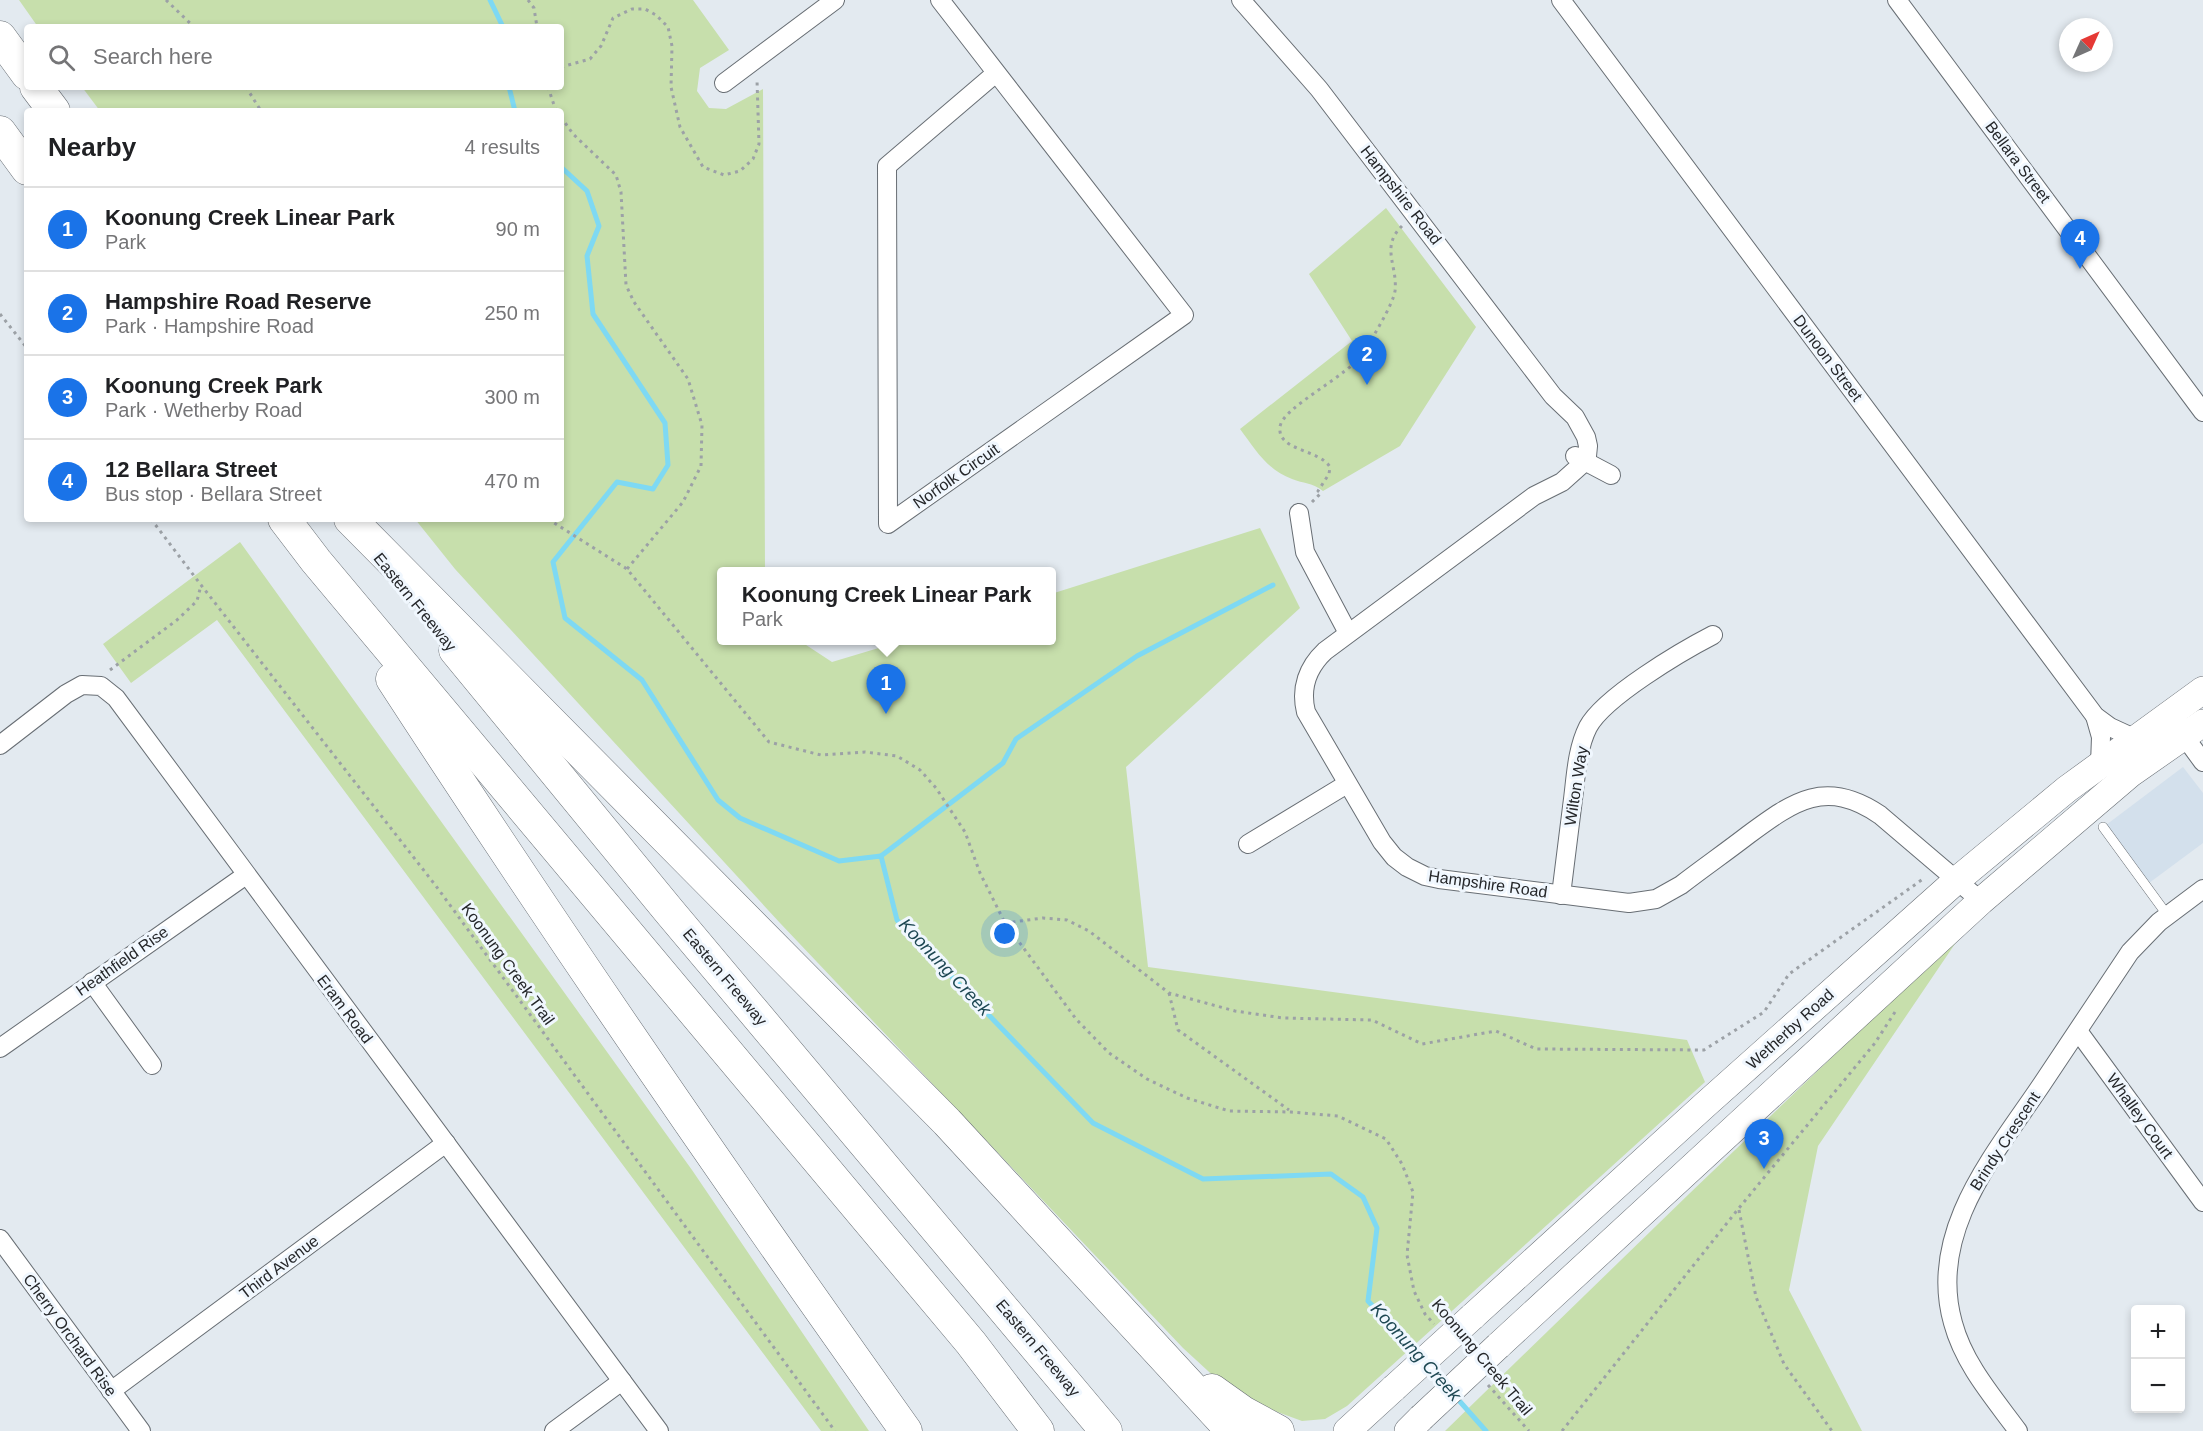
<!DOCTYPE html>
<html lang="en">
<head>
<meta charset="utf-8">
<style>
  :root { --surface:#fff; --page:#f6f6f6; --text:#202124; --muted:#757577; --line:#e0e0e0; --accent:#1a73e8 }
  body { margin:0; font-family:Arial,sans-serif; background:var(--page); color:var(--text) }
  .controls { position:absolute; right:18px; bottom:18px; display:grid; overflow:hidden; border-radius:6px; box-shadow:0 3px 9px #0003 }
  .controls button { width:54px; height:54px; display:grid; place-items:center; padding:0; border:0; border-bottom:2px solid var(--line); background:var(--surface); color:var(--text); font:30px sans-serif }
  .compass { position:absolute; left:2059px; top:18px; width:54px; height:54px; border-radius:50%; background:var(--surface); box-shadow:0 3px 9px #0003; rotate:45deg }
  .you { position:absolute; left:1005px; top:934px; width:21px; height:21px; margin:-15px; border:4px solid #fff; border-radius:50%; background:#1a73e8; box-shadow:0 0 0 9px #1a73e833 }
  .badge { display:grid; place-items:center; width:39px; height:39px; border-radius:50%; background:var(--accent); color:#fff; font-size:20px; font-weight:700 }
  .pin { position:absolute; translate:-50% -50px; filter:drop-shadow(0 2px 3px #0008) }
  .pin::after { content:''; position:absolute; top:32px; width:21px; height:18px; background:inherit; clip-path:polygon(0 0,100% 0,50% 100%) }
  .popup { position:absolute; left:717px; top:567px; width:339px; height:78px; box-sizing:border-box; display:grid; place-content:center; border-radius:6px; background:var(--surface); filter:drop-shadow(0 2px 4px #0005); font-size:20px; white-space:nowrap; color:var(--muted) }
  .popup b { font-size:22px; color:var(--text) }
  .popup::after { content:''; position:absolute; left:50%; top:100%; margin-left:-12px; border:12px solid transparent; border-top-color:var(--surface) }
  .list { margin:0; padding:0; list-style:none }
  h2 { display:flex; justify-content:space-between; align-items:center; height:78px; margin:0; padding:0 24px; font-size:26px }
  h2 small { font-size:20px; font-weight:400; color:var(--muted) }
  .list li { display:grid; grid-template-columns:39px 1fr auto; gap:18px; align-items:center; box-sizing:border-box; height:84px; padding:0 24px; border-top:2px solid var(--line) }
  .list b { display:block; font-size:22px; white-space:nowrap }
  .list p { margin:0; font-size:20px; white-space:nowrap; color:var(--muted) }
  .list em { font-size:20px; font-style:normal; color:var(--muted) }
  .icon { flex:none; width:33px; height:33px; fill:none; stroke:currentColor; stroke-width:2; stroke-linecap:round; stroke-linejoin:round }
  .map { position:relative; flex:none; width:2203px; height:1431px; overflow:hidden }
  .search { position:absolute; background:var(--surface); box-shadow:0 3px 9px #0003; left:24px; top:24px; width:540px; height:66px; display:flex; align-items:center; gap:15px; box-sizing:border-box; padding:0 21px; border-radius:6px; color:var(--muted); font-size:22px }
  .panel { position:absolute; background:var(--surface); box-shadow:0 3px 9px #0003; left:24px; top:108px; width:540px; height:414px; border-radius:6px }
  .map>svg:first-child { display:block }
  .built { fill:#d3e0ec }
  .green { fill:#c7dfac }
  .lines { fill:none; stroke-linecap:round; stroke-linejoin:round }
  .stream { stroke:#7ed9f3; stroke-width:5 }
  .lane-casing { stroke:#686e74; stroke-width:10 }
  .street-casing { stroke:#686e74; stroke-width:20 }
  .primary-casing { stroke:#686e74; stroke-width:28 }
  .highway-casing { stroke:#686e74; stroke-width:33 }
  .path { stroke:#9ca1a6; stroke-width:3; stroke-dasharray:3 4.5; stroke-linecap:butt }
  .lane { stroke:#fff; stroke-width:9 }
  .street { stroke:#fff; stroke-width:18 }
  .primary { stroke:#fff; stroke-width:27 }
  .highway { stroke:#fff; stroke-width:32 }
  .primary-bridge-casing { stroke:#686e74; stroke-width:28; stroke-linecap:butt }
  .primary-bridge { stroke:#fff; stroke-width:27 }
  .labels { text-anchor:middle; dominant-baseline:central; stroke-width:6; stroke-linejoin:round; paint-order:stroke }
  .street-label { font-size:16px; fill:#25272a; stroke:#f0f7fe }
  .water-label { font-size:18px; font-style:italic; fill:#1e4853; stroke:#f0f7fe }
</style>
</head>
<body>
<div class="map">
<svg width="2203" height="1431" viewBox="0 0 2203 1431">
  <rect width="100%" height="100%" fill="#e3eaf0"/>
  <polygon class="built" points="2183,767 2203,793 2203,843 2149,883 2106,825"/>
  <g class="green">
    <polygon points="19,0 693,0 729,50 700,68 697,91 709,108 726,109 763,89 765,571 721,572 721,640 800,641 832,662 902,641 1051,640 1051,594 1260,528 1300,608 1126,767 1148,967 1687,1040 1705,1082 1347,1406 1325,1419 1302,1421 1269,1409 1220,1382 1183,1348 780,923 455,569 415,519 561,519 561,111 100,111 82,87 561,87 561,27 38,27"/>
    <path d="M1386,208l90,119 -76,119 -77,45c-12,-9 -19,-7 -31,-12 -25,-9 -37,-30 -52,-50l112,-88 -43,-67z"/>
    <polygon points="240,542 692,1170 869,1431 821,1431 217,620 131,683 103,644"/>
    <polygon points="1963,932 1818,1146 1789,1290 1862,1431 1445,1431 1690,1193"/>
  </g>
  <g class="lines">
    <g class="stream">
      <polyline points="490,0 503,27"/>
      <polyline points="509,87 515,111"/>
      <polyline points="561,167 587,191 599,226 587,256 593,314 665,423 668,465 653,489 617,482 553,562 565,618 642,680 718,800 740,818 839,861 881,856 897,920 1093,1123 1203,1179 1331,1174 1363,1197 1377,1228 1368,1301 1419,1356"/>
      <polyline points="881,856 1003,763 1016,739 1137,656 1273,585"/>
      <polyline points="1429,1368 1445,1385"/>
      <polyline points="1455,1396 1486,1431"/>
    </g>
    <defs>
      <polyline id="lane" points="2103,827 2168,916"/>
      <g id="street">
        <polyline points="940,0 1184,315 888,524 887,166 996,73"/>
        <path d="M1241,0l78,89 234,307 22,21 11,20 2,9 -1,10 -6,9 -19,17 -28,14 -209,155c-17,16 -25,37 -19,61l76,130 12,15 13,10 18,9 14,3 190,24 27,-4 25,-14c22,-17 45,-33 67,-50 46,-34 78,-57 132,-20l101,86"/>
        <polyline points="1561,0 2095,716 2110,727 2136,739"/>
        <polyline points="1897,0 2203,412"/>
        <polyline points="724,83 835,0"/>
        <polyline points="1575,456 1611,475"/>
        <polyline points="1299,513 1305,552 1348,633"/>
        <polyline points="2095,716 2101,737 2100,764"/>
        <polyline points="2181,725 2184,736 2203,762"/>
        <polyline points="0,745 66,694 82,685 101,686 116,698 659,1431"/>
        <polyline points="1248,844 1347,784"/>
        <path d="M1561,895c4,-32 8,-64 12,-96 3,-24 4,-50 15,-72 16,-30 94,-76 125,-92"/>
        <polyline points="92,982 152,1065"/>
        <polyline points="2078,1031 2203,1202"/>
        <polyline points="0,1048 246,875"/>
        <polyline points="0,1239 141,1431"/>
        <polyline points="111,1391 446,1143"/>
        <polyline points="554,1431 622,1381"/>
        <path d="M2018,1431c-25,-34 -54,-67 -65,-108 -26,-91 42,-169 89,-239 29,-44 59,-88 88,-132l29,-30 44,-33"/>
      </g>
      <g id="primary">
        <polyline points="1472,1317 1706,1104 1957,880 2067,789 2203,690"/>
        <polyline points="1498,1346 1981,901 2130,774 2203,723"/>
        <polyline points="1347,1431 1394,1388"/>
        <polyline points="1408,1431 1421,1418"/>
      </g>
      <g id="highway">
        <polyline points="0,37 27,74"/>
        <polyline points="36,87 54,111"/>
        <polyline points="0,132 27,169"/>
        <polyline points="284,519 316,561 971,1343 1038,1431"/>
        <polyline points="350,519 947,1122 1232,1431"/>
        <polyline points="455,650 669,911 1106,1431"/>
        <path d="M392,679c165,254 338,505 514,752"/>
        <polyline points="1212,1390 1243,1412 1278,1431"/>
      </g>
    </defs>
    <use href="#lane" class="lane-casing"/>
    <use href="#street" class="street-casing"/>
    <use href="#primary" class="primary-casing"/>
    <use href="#highway" class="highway-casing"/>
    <g class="path">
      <polyline points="166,0 194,27"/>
      <polyline points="528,0 534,8 537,27"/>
      <polyline points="561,67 590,59 601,46 613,18 632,9 645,9 656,15 668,27 672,46 671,87 680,127 703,167 724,175 740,171 753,159 759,144 757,80"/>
      <polyline points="246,87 261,111"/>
      <polyline points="548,87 556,111"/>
      <polyline points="561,117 573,134 616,175 621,192 626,285 634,302 688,379 702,425 701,466 683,502 627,569"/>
      <polyline points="0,314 27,348"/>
      <path d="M1312,502l9,-9 -3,-2 11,-17 1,-7c-11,-18 -53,-16 -50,-40 2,-20 69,-51 84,-75 8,-14 29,-47 31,-61 3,-25 -15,-44 7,-65"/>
      <polyline points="151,519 201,585 436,886 835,1431"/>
      <polyline points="548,519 627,569 769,742 821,755 865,752 897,756 920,770 936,788 965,832 980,873 1005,923 1076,1019 1109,1053 1147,1079 1187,1098 1229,1111 1291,1112 1338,1116 1386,1139 1402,1164 1413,1192 1407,1255 1414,1291 1425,1314 1434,1324"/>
      <polyline points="110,670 177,620 197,601 201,585"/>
      <polyline points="1005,923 1043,918 1067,920 1089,931 1169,993 1235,1011 1283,1018 1372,1020 1422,1044 1496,1031 1536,1049 1704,1050 1764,1012 1789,974 1923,879"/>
      <polyline points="1169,993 1178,1030 1289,1110"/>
      <polyline points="1739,1210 1756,1297 1784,1364 1832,1431"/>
      <polyline points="1488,1385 1529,1431"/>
      <polyline points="1562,1431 1739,1208 1875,1043 1895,1012"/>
    </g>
    <use href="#lane" class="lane"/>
    <use href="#street" class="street"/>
    <use href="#primary" class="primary"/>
    <use href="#highway" class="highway"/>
    <defs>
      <g id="primary-bridge">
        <polyline points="1394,1388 1472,1317"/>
        <polyline points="1421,1418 1498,1346"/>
      </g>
    </defs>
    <use href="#primary-bridge" class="primary-bridge-casing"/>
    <use href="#primary-bridge" class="primary-bridge"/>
  </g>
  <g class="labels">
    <g class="street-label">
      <text transform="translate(2018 162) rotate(53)">Bellara Street</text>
      <text transform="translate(1401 195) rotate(52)">Hampshire Road</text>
      <text transform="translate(1828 358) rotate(53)">Dunoon Street</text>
      <text transform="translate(956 476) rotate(-35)">Norfolk Circuit</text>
      <text transform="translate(415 602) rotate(51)">Eastern Freeway</text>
      <text transform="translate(1576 786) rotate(-81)">Wilton Way</text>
      <text transform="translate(1488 884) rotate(8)">Hampshire Road</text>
      <text transform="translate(122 961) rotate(-35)">Heathfield Rise</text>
      <text transform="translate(508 964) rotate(54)">Koonung Creek Trail</text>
      <text transform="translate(725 977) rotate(50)">Eastern Freeway</text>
      <text transform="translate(345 1009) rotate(53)">Eram Road</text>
      <text transform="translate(1790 1029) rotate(-42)">Wetherby Road</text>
      <text transform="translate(2140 1116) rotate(54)">Whalley Court</text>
      <text transform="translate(2005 1141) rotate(-57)">Brindy Crescent</text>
      <text transform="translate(279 1267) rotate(-37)">Third Avenue</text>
      <text transform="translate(70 1335) rotate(54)">Cherry Orchard Rise</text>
      <text transform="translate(1038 1348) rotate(50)">Eastern Freeway</text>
      <text transform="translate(1482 1357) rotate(50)">Koonung Creek Trail</text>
    </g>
    <g class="water-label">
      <text transform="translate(945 967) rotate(47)">Koonung Creek</text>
      <text transform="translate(1416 1352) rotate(48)">Koonung Creek</text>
    </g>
  </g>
</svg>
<div class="controls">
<button>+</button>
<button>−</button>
</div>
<svg class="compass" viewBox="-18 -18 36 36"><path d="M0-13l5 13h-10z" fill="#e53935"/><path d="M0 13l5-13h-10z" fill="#757577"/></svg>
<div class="you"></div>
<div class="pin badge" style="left:886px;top:714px">1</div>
<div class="popup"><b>Koonung Creek Linear Park</b>Park</div>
<div class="pin badge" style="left:1367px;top:385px">2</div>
<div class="pin badge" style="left:1764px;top:1169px">3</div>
<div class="pin badge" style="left:2080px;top:269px">4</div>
<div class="search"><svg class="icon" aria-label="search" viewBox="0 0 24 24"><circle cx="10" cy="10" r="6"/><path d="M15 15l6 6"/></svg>Search here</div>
<section class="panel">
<h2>Nearby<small>4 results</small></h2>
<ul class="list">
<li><span class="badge">1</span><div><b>Koonung Creek Linear Park</b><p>Park</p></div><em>90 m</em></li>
<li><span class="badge">2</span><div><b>Hampshire Road Reserve</b><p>Park · Hampshire Road</p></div><em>250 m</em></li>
<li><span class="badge">3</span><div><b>Koonung Creek Park</b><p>Park · Wetherby Road</p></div><em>300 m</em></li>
<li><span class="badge">4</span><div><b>12 Bellara Street</b><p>Bus stop · Bellara Street</p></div><em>470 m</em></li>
</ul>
</section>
</div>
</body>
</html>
